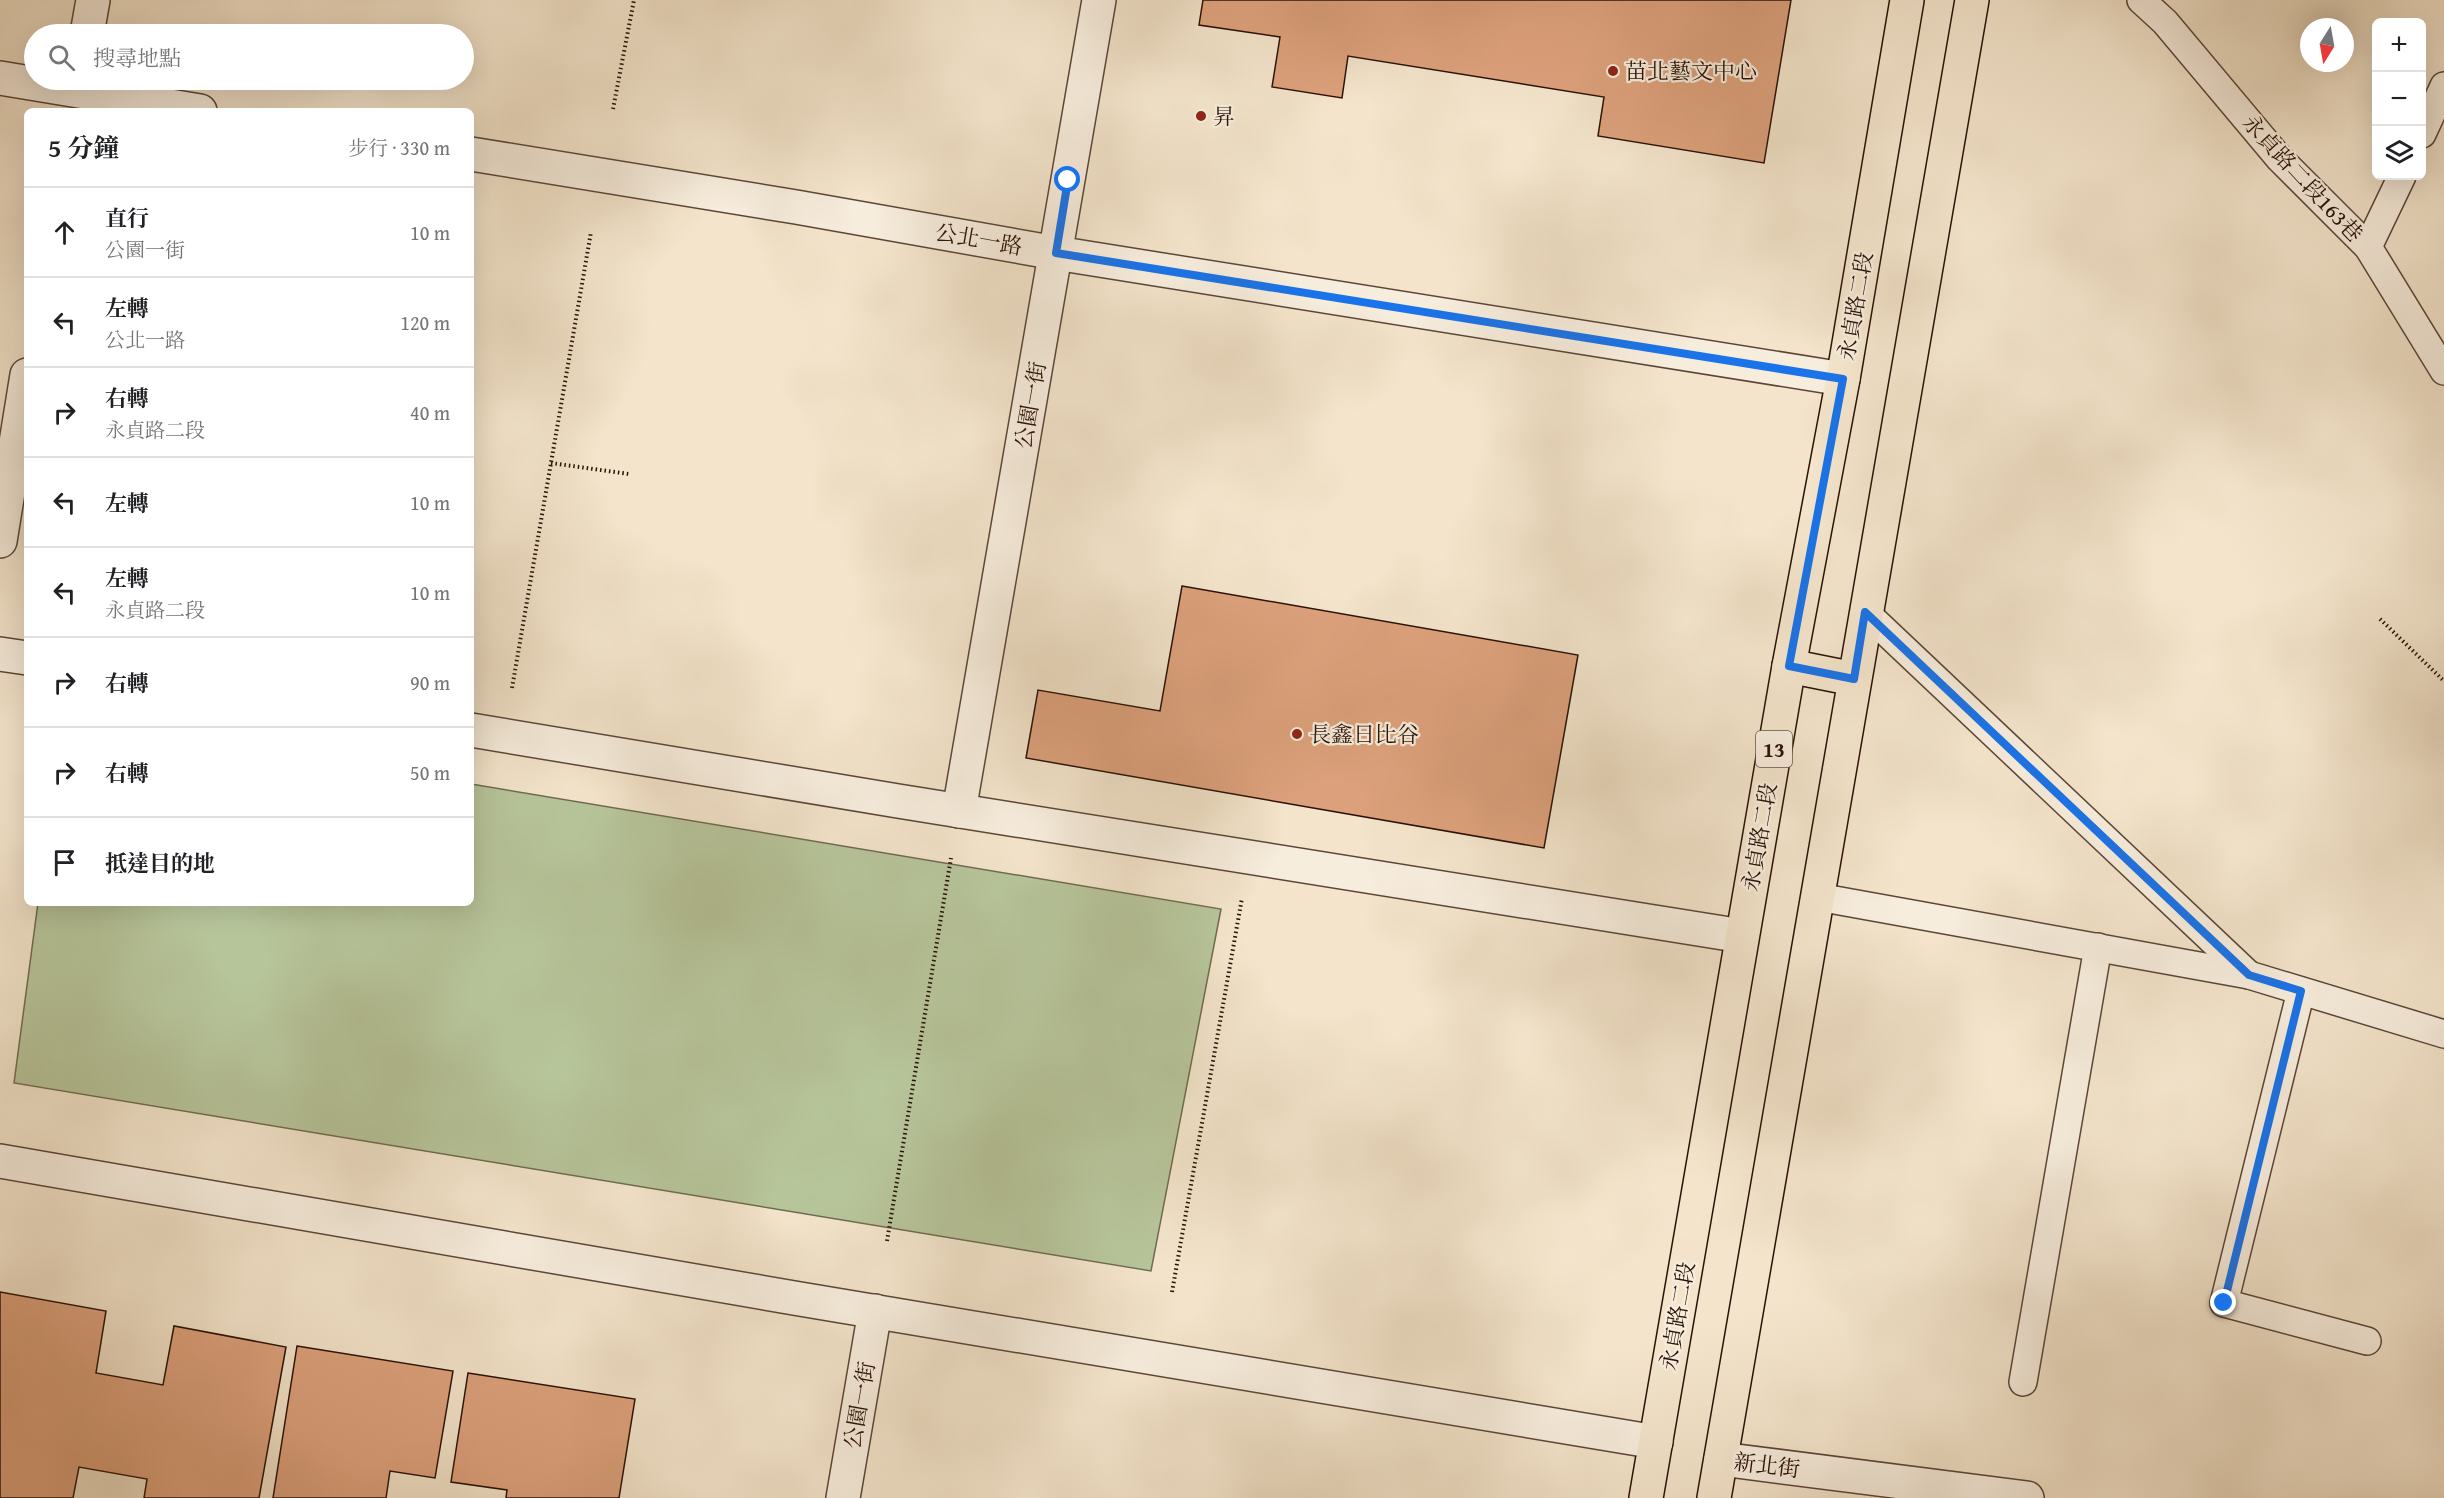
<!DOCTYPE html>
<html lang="zh-TW">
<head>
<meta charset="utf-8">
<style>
  :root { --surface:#fff; --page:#f6f6f6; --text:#202124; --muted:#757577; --line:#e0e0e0 }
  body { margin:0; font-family:"Gentium Book Plus","Noto Serif TC",serif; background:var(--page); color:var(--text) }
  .controls { position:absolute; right:18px; top:18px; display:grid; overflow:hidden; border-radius:9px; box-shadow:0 6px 24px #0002 }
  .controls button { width:54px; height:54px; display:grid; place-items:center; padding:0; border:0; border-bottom:2px solid var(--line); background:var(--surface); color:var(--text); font:30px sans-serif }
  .compass { position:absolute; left:2300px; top:18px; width:54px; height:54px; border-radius:50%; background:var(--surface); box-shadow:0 6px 24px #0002; rotate:191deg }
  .stop { position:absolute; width:18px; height:18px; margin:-14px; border:4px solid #1a73e8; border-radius:50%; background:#fff }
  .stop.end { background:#1a73e8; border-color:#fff; box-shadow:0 2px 6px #0008 }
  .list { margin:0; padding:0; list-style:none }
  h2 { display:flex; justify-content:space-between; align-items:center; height:78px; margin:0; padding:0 24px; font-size:26px }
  h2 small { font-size:20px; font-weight:400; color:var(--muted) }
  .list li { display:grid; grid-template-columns:39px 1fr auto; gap:18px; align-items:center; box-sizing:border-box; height:90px; padding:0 24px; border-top:2px solid var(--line) }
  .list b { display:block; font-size:22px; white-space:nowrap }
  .list p { margin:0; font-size:20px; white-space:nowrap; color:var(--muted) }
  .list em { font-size:20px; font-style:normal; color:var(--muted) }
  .icon { flex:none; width:33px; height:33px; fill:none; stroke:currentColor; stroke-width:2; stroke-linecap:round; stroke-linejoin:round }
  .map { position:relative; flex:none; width:2444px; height:1498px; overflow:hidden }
  .search { position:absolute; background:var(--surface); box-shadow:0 6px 24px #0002; left:24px; top:24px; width:450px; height:66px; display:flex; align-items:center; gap:15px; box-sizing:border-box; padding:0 21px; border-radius:33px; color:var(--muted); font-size:22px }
  .panel { position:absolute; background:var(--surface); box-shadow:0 6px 24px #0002; left:24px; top:108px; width:450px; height:798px; border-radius:9px }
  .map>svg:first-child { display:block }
  .green { fill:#b7c59b; stroke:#706b51; stroke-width:1.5 }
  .building { fill:#dca17c; stroke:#2a1107; stroke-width:1.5 }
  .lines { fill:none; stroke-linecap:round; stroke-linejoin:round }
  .service-casing { stroke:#5c4638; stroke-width:30 }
  .minor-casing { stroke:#5c4638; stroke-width:36 }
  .primary-casing { stroke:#2a1107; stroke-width:36 }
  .path { stroke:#2a1107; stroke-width:4; stroke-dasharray:1.5 3; stroke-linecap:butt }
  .service { stroke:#f7eddd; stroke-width:27 }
  .minor { stroke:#f7eddd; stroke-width:33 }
  .primary { stroke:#f3e4cb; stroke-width:33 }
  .route { stroke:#1a73e8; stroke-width:8 }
  .poi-dot { fill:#8f2418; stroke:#f7eddd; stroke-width:2 }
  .labels { text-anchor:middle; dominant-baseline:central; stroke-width:4.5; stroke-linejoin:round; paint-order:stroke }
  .shield { fill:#f7eddd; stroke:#685347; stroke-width:1.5 }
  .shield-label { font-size:21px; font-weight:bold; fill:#2a1107 }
  .poi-label { font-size:22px; fill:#2a1107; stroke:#f7eddd; text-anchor:start }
  .street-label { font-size:22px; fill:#2a1107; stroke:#f7eddd }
</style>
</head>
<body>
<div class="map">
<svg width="2444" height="1498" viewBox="0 0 2444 1498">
  <rect width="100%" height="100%" fill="#f3e4cb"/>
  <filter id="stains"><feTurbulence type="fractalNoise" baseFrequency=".00333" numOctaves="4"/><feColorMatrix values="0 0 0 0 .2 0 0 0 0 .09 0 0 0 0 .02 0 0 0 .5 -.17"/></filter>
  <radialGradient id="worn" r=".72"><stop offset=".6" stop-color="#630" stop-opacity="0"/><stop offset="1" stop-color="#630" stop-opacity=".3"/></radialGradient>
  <polygon class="green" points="471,784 1221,909 1151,1271 14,1083 38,903 471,903"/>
  <g class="building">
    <polygon points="1203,0 1791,0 1764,163 1598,136 1604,97 1348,56 1342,98 1272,87 1280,37 1199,25"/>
    <polygon points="1182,586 1578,655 1544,848 1026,758 1038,690 1160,711"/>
    <polygon points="0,1292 106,1311 96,1373 163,1385 174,1326 286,1347 259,1498 144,1498 147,1479 79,1467 73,1498 0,1498"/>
    <polygon points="297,1346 453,1371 435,1478 390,1471 386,1498 273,1498"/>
    <polygon points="468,1373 635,1399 619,1498 506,1498 507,1490 451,1482"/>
  </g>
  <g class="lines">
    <defs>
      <g id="service">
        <polyline points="2141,0 2165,22 2280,159 2368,247 2444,371"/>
        <polyline points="2422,134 2444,86"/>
        <polyline points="2368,247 2402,176"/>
        <polyline points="1865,612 2249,975"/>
        <polyline points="1818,897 2249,975 2444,1034"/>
        <polyline points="2301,991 2224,1303 2367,1341"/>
        <polyline points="2023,1382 2098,947"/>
      </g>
      <g id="minor">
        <polyline points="87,34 93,0"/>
        <polyline points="0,78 200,111"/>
        <polyline points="471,154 796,207 1056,253 1843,379"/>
        <polyline points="0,541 27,375"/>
        <polyline points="0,654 27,658"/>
        <polyline points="471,730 898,801 1742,936"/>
        <polyline points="959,811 1099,0"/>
        <polyline points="0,1161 794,1298 1656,1442"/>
        <polyline points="1721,1459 2027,1498"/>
        <polyline points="843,1498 875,1311"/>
      </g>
      <g id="primary">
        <polyline points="1789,666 1854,679"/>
        <polyline points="1646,1498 1789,666 1843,379 1907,0"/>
        <polyline points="1714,1498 1972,0"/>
      </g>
    </defs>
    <use href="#service" class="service-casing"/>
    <use href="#minor" class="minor-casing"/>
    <use href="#primary" class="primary-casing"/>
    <g class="path">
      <polyline points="613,109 634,0"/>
      <polyline points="551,463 629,474"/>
      <polyline points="2380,619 2444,681"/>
      <polyline points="512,688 591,232"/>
      <polyline points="887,1241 951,858"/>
      <polyline points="1172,1292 1242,898"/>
    </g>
    <use href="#service" class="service"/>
    <use href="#minor" class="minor"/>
    <use href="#primary" class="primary"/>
  </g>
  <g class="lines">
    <polyline class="route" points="1068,180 1056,253 1843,379 1789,666 1854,679 1865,612 2249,975 2301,991 2224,1303"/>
  </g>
  <g class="poi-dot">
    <circle cx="1613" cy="71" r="6"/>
    <circle cx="1201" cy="116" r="6"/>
    <circle cx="1297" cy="734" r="6"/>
  </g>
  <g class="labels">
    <rect class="shield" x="1756" y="731" width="36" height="36" rx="4.5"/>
    <g class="shield-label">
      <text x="1774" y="749">13</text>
    </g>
    <g class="poi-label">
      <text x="1625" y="71">苗北藝文中心</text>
      <text x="1213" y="116">昇</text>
      <text x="1309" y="734">長鑫日比谷</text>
    </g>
    <g class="street-label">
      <text transform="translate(2303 178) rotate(47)">永貞路二段163巷</text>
      <text transform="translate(979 239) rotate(10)">公北一路</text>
      <text transform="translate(1855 306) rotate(-80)">永貞路二段</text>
      <text transform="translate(1030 405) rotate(-80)">公園一街</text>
      <text transform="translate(1759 837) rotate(-80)">永貞路二段</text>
      <text transform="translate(1677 1316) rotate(-80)">永貞路二段</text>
      <text transform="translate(859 1405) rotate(-80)">公園一街</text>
      <text transform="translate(1767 1465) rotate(7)">新北街</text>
    </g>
  </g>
  <rect width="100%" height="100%" filter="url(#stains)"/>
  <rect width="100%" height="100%" fill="url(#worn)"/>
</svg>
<div class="controls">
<button>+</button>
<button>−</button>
<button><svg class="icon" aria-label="layers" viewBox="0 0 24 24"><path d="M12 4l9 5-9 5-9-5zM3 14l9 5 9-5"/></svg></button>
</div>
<svg class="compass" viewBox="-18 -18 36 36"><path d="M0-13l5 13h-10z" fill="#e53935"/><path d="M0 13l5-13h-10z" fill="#757577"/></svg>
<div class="stop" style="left:1068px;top:180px"></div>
<div class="stop end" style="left:2224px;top:1303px"></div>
<div class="search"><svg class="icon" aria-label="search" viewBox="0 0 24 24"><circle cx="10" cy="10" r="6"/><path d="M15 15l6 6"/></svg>搜尋地點</div>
<section class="panel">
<h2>5 分鐘<small>步行 · 330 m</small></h2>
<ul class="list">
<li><svg class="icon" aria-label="ahead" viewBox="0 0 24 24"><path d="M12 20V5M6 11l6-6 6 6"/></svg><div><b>直行</b><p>公園一街</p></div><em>10 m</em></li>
<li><svg class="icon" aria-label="left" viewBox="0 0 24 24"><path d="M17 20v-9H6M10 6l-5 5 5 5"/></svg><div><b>左轉</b><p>公北一路</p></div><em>120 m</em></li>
<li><svg class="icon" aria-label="right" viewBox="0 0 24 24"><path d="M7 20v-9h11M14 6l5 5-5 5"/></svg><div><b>右轉</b><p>永貞路二段</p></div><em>40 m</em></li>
<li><svg class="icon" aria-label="left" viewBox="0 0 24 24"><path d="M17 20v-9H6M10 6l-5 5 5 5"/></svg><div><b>左轉</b></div><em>10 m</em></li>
<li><svg class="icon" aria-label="left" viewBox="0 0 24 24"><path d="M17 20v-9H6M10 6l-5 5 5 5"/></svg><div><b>左轉</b><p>永貞路二段</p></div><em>10 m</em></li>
<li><svg class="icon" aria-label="right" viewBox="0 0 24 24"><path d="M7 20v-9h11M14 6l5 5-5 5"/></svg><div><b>右轉</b></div><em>90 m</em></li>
<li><svg class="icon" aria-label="right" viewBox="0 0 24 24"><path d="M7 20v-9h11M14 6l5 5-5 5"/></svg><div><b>右轉</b></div><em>50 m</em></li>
<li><svg class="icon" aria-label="arrive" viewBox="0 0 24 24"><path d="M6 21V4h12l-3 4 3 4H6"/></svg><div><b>抵達目的地</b></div></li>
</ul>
</section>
</div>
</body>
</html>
